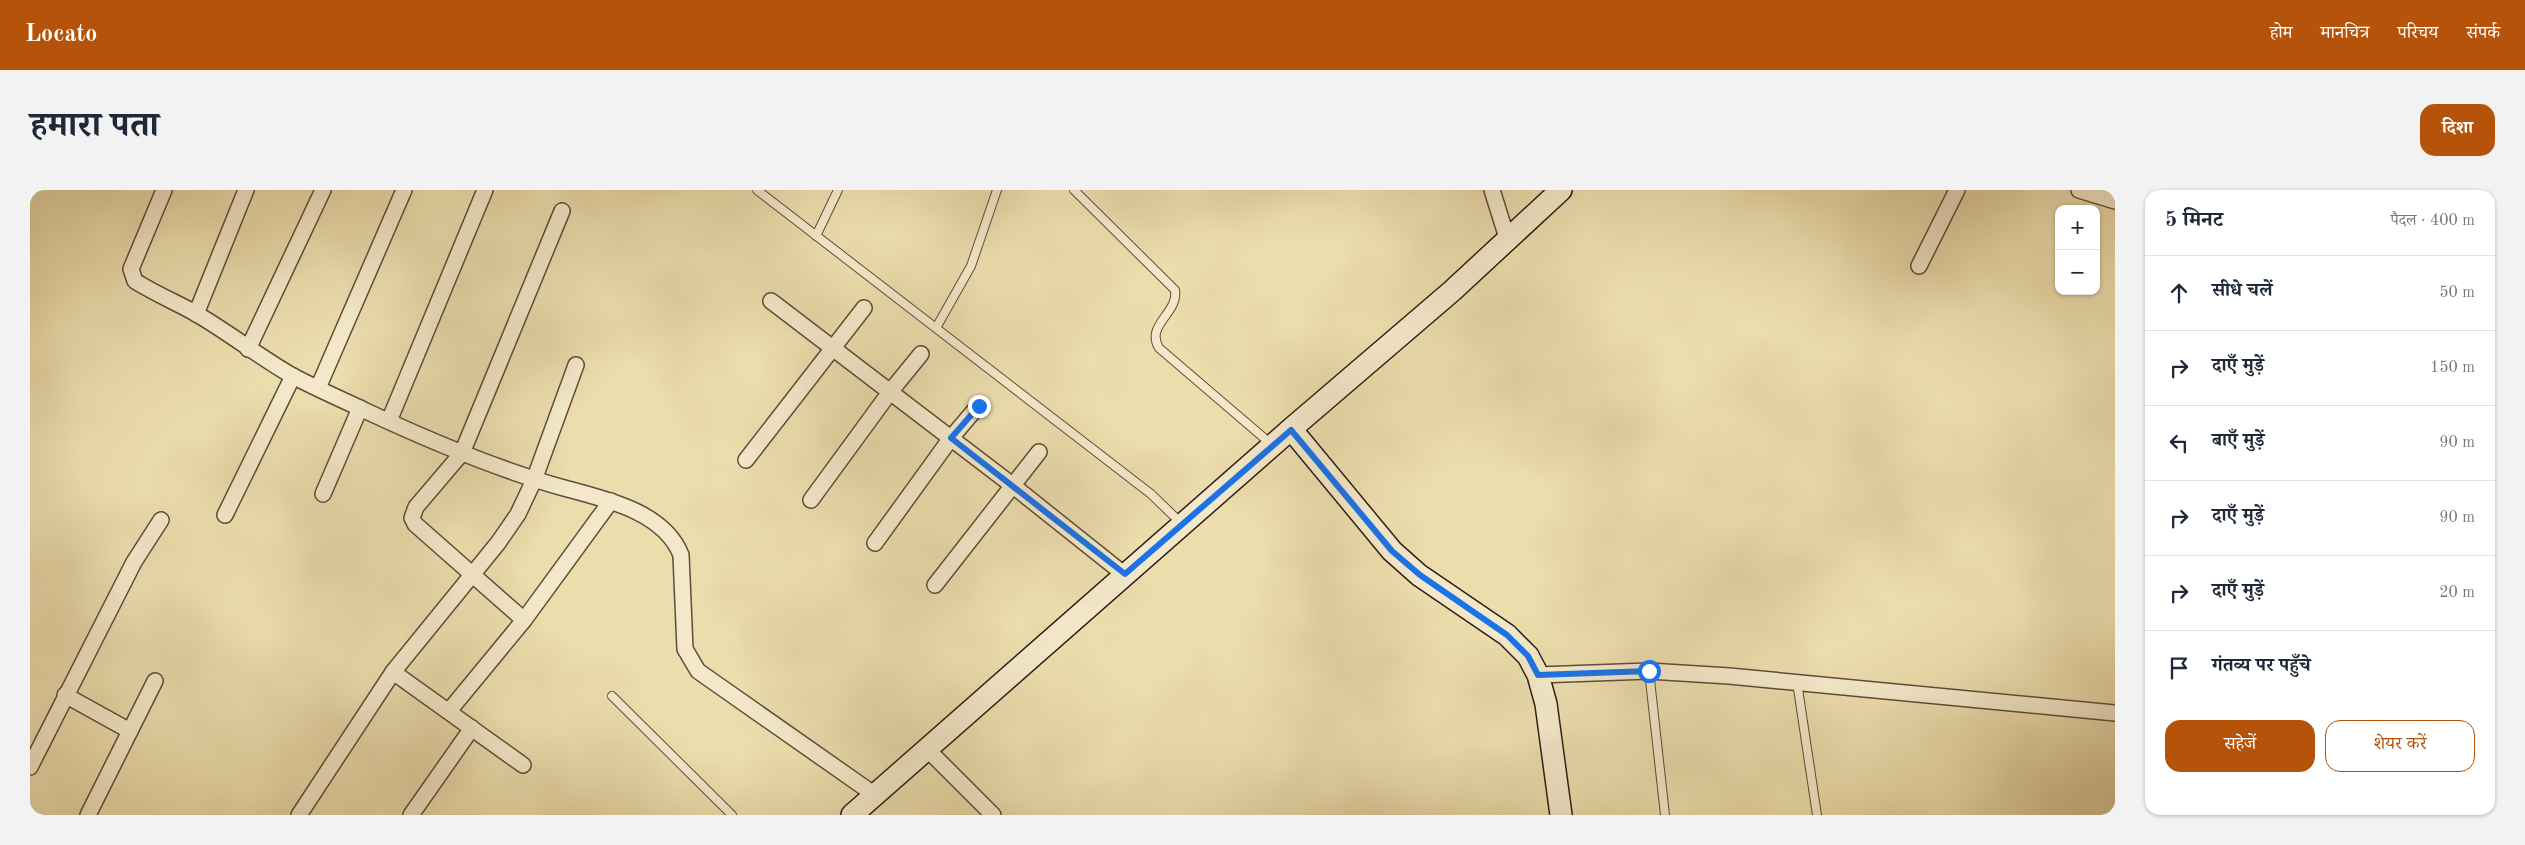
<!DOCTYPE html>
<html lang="hi">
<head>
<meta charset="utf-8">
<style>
  :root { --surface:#fff; --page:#f2f2f3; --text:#1f2937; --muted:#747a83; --line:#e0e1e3; --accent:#b45309 }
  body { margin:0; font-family:"Old Standard TT","Noto Serif Devanagari",serif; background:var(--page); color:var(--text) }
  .controls { position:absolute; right:15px; top:15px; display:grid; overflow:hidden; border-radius:10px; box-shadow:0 1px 4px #0004 }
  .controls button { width:45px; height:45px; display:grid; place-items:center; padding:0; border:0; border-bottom:1px solid var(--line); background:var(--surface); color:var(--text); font:25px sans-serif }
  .stop { position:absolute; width:15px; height:15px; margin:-11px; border:4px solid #1a73e8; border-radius:50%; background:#fff }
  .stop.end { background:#1a73e8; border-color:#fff; box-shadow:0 1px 5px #0008 }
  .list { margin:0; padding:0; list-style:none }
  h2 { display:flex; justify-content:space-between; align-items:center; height:65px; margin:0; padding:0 20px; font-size:21px }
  h2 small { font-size:16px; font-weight:400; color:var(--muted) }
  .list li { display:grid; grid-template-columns:32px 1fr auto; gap:15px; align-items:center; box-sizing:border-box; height:75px; padding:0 20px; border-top:1px solid var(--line) }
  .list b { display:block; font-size:19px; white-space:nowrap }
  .list em { font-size:16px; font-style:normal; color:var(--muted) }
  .actions { display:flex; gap:10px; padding:15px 20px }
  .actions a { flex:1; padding:11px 0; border:1px solid var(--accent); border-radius:15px; text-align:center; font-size:18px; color:var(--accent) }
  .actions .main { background:var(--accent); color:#fff }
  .icon { flex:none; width:28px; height:28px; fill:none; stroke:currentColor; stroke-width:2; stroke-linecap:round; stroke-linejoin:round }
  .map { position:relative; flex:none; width:2085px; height:625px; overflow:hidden; border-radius:15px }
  header { display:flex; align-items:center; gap:30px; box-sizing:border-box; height:70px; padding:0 25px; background:var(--accent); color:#fff }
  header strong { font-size:24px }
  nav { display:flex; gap:28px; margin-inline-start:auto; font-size:18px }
  .intro { display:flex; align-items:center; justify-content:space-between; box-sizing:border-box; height:120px; padding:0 30px }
  h1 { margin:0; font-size:35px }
  .button { padding:12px 22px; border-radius:15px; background:var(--accent); color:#fff; font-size:18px; font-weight:700 }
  main { display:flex; gap:30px; padding:0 30px }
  aside { flex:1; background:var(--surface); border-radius:15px; box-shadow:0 1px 4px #0004 }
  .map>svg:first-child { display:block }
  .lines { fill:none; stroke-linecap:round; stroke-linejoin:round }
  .lane-casing { stroke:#604c38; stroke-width:10 }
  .street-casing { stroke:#604c38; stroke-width:18 }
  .secondary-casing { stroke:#311c11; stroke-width:24 }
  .lane { stroke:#f3e9ca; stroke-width:8 }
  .street { stroke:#f3e9ca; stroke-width:15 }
  .secondary { stroke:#f3e9ca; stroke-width:21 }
  .route { stroke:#1a73e8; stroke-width:6 }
</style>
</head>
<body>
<header>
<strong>Locato</strong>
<nav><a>होम</a><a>मानचित्र</a><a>परिचय</a><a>संपर्क</a></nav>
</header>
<div class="intro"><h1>हमारा पता</h1><a class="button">दिशा</a></div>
<main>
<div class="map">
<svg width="2085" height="625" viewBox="0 0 2085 625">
  <rect width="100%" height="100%" fill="#ecddad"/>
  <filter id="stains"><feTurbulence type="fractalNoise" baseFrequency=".004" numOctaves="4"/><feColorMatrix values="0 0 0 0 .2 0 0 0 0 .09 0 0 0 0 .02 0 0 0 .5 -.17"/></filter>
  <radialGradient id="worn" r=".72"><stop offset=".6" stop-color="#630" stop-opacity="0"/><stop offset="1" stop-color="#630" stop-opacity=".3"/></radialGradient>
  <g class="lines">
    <defs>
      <g id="lane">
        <polyline points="727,0 1121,304 1151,333"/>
        <path d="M1044,0l101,100c4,23 -30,35 -16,58l112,96"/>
        <polyline points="786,46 808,0"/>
        <polyline points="906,138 941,76 967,0"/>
        <polyline points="1619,481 1635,625"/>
        <polyline points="1767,492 1787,625"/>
        <polyline points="582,506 702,625"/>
      </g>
      <g id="street">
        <path d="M134,0l-33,79 4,12c19,12 40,21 60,32 33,19 63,43 96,62 24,13 50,24 75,36 64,30 130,58 198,77 40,11 100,23 117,67l4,94 13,22 177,124"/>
        <polyline points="1462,0 1478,51"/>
        <polyline points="2049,0 2085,11"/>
        <polyline points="1889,76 1927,0"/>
        <polyline points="741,111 982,295 1095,385"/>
        <polyline points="166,124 216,0"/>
        <polyline points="218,159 293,0"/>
        <polyline points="288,198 374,0"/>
        <polyline points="359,231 455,0"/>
        <polyline points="716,270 834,118"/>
        <polyline points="293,304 330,218"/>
        <polyline points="781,310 860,202 891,164"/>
        <polyline points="195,325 263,186"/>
        <polyline points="845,353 921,248 949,215"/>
        <polyline points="905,395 1009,262"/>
        <polyline points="494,430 385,334 382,328 386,317 432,263 532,21"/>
        <polyline points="363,482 493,575"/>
        <polyline points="1508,485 1619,481 1699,486 2085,523"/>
        <polyline points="35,505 100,541"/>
        <polyline points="419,521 494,430 581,311"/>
        <polyline points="897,559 963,625"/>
        <polyline points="0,577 104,372 131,330"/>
        <polyline points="58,625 125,491"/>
        <polyline points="269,625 363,482 468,353 488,324 504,290 546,175"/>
        <polyline points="381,625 442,538"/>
      </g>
      <g id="secondary">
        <polyline points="1261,239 1362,361 1389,385 1477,445 1498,466 1508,485 1516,514 1531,625"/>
        <polyline points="822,625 1261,239 1422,101 1531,0"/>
      </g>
    </defs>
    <use href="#lane" class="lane-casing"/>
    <use href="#street" class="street-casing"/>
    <use href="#secondary" class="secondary-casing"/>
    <use href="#lane" class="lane"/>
    <use href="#street" class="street"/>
    <use href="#secondary" class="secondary"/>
  </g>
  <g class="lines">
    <polyline class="route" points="949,216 921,248 1095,384 1261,240 1362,361 1390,385 1477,445 1498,466 1508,485 1619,481"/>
  </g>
  <rect width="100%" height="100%" filter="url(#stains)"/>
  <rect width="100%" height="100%" fill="url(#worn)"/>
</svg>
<div class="controls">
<button>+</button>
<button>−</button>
</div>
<div class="stop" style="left:1619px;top:481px"></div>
<div class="stop end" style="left:949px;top:216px"></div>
</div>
<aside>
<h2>5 मिनट<small>पैदल · 400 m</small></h2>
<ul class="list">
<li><svg class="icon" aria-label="ahead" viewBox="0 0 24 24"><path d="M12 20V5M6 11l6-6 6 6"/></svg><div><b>सीधे चलें</b></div><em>50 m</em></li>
<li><svg class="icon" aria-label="right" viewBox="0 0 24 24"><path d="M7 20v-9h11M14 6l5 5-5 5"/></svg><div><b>दाएँ मुड़ें</b></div><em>150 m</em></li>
<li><svg class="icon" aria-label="left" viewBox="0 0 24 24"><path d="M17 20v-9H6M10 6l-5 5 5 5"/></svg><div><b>बाएँ मुड़ें</b></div><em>90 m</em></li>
<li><svg class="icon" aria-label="right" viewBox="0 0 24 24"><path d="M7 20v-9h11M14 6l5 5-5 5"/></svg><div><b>दाएँ मुड़ें</b></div><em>90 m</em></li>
<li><svg class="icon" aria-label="right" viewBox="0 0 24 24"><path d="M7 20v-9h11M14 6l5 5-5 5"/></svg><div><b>दाएँ मुड़ें</b></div><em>20 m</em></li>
<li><svg class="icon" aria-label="arrive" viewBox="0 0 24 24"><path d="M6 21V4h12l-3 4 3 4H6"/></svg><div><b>गंतव्य पर पहुँचे</b></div></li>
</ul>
<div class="actions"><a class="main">सहेजें</a><a>शेयर करें</a></div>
</aside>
</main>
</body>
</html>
